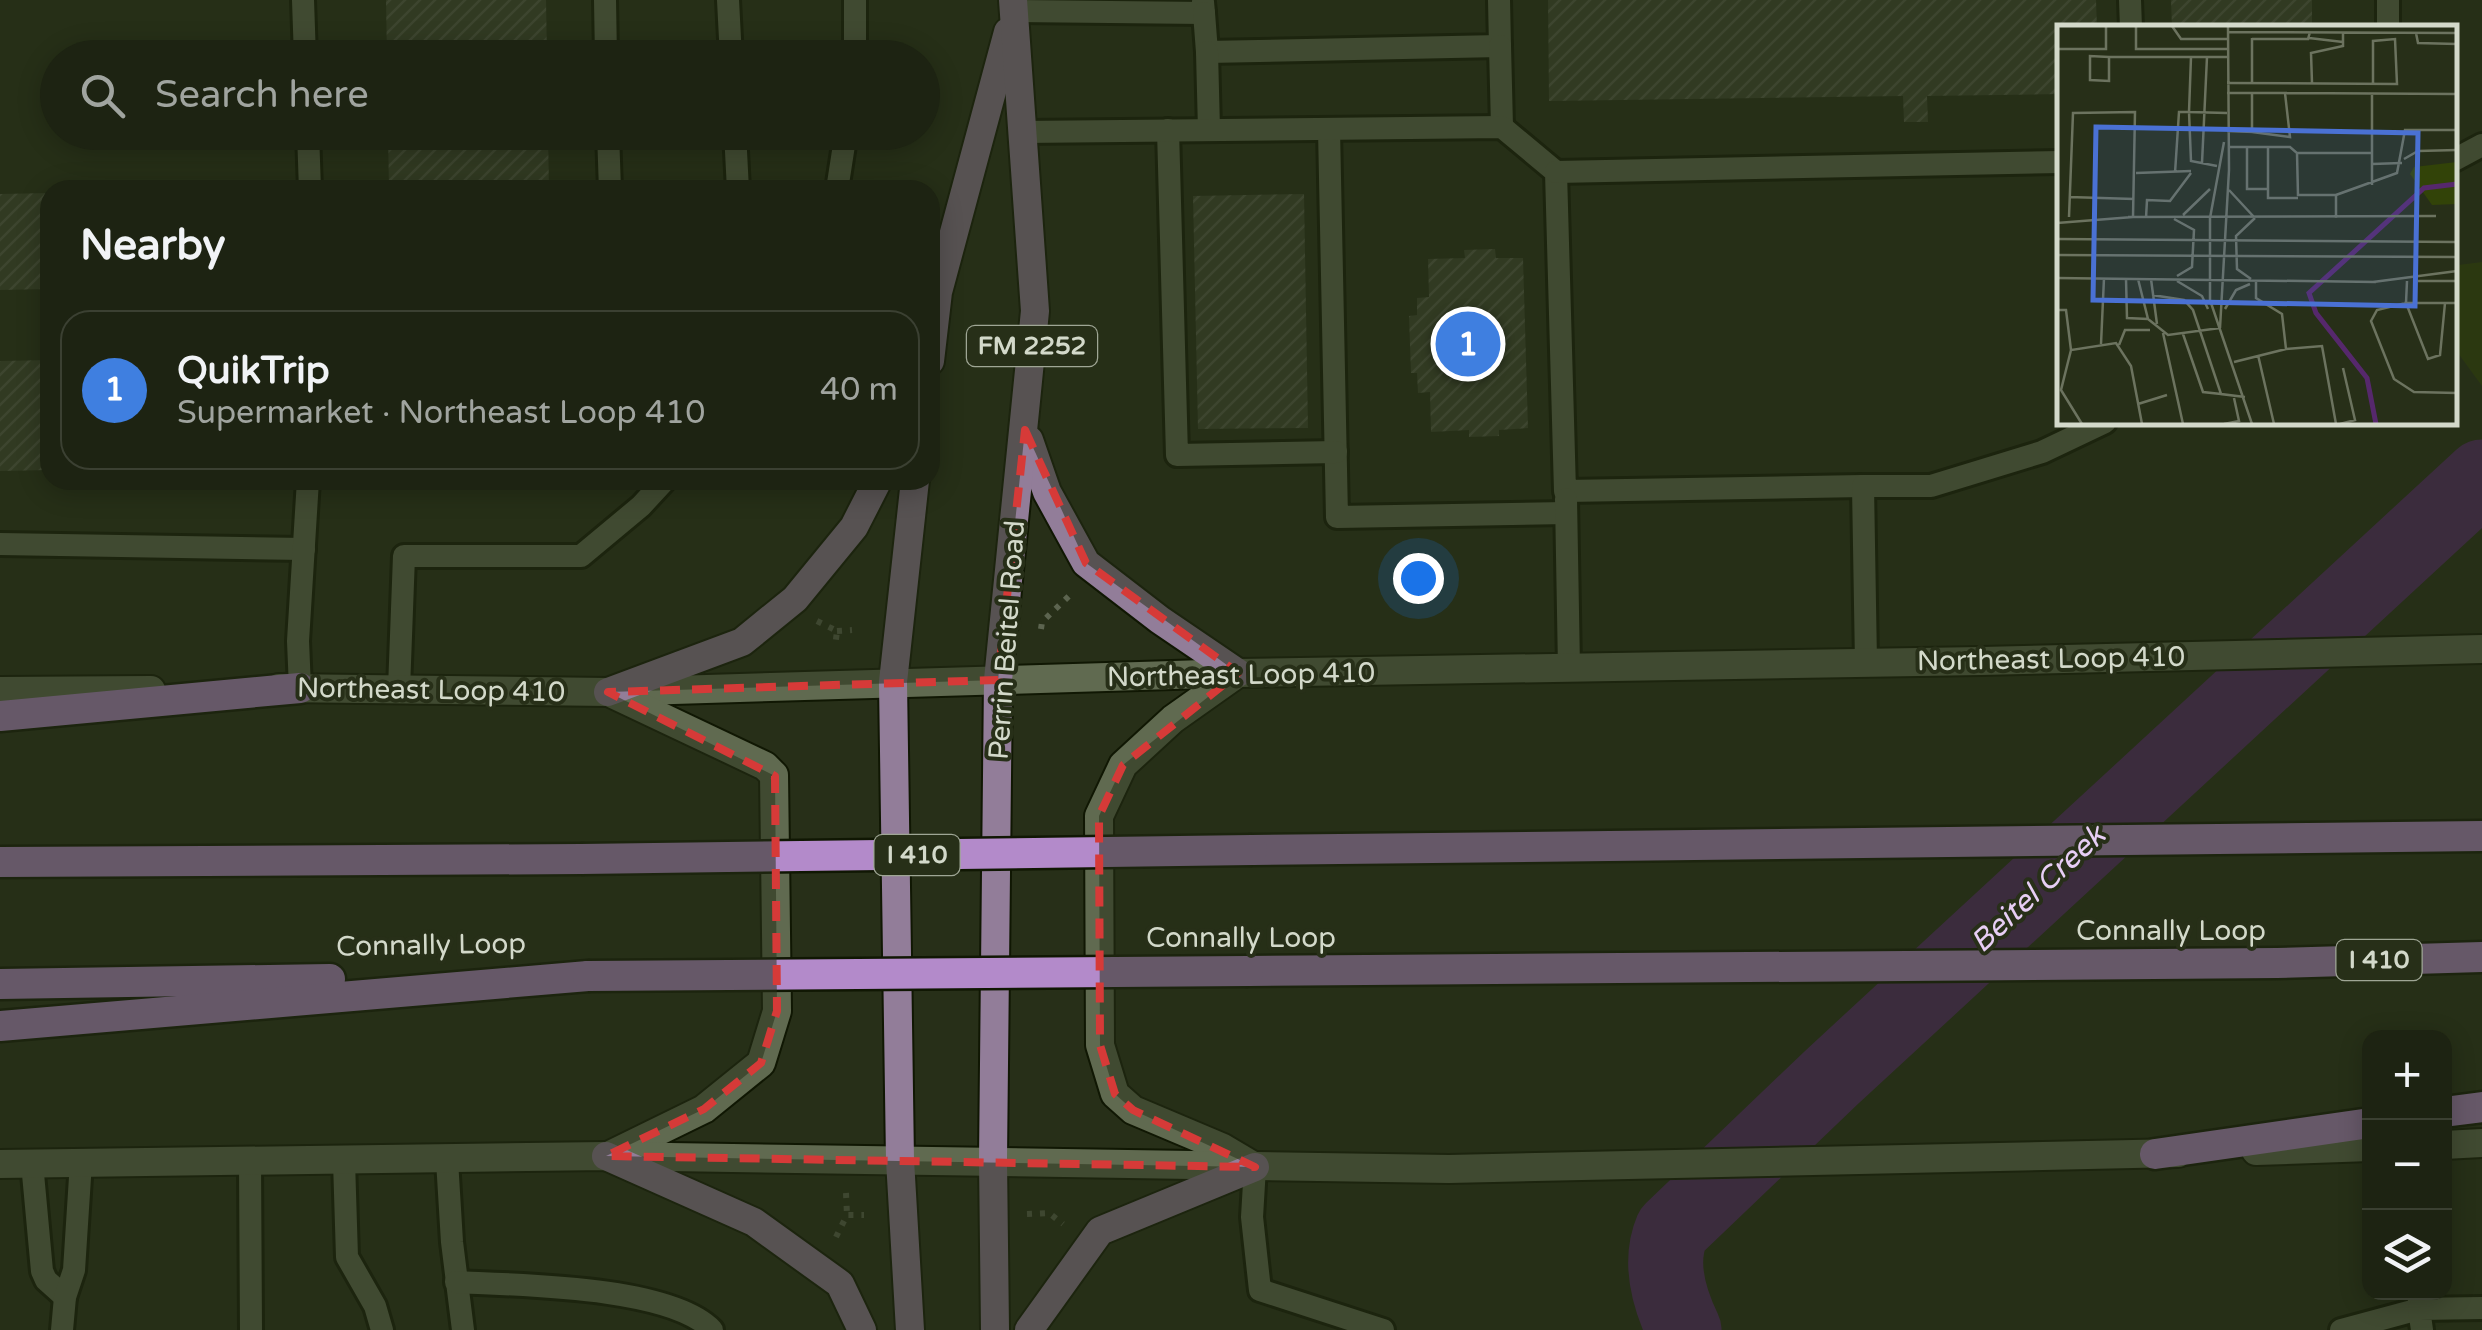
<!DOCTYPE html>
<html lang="en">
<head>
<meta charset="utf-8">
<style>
  :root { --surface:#1d2312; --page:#252b1b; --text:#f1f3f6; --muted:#a0a49f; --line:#3b4032; --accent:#d89bf8 }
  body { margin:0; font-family:"Varela Round",sans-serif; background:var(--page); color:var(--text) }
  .controls { position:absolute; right:30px; bottom:30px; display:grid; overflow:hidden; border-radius:20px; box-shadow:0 5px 25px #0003 }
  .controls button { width:90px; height:90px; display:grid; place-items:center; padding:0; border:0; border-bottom:2px solid var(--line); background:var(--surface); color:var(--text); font:50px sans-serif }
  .you { position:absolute; left:1418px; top:578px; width:35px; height:35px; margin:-25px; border:8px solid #fff; border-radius:50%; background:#1a73e8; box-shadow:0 0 0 15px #1a73e833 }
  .badge { display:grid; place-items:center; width:65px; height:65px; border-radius:50%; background:var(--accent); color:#fff; font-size:32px; font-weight:700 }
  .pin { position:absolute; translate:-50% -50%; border:5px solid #fff; box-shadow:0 2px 10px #0006 }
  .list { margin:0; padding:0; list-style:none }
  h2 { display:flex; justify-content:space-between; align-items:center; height:130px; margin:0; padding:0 40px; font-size:42px }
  h2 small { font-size:32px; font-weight:400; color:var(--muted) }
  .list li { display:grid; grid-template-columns:65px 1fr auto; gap:30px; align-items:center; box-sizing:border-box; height:160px; margin:0 20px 20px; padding:0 20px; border:2px solid var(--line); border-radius:30px }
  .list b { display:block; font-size:38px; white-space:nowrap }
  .list p { margin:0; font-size:32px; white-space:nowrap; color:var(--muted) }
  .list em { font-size:32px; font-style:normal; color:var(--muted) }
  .icon { flex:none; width:55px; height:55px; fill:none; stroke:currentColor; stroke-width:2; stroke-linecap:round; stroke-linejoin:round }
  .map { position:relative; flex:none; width:2482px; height:1330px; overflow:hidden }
  .search { position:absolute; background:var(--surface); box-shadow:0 5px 25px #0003; left:40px; top:40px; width:900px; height:110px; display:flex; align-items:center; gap:25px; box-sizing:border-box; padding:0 35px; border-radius:55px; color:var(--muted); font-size:38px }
  .panel { position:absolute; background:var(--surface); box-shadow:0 5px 25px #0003; left:40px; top:180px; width:900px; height:310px; border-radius:30px }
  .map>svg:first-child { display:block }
  .grass { fill:#324308 }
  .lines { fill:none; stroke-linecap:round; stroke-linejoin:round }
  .river { stroke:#56286c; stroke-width:75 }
  .building { fill:url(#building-hatch) }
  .service-casing { stroke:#101703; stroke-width:28 }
  .secondary-casing { stroke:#101703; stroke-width:32 }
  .primary-casing { stroke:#101703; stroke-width:32 }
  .motorway-casing { stroke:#101703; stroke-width:35 }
  .path { stroke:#5c644f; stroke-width:6; stroke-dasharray:5 8; stroke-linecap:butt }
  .service { stroke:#606a50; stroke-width:22 }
  .secondary { stroke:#606a50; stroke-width:28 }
  .primary { stroke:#927d99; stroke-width:28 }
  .motorway { stroke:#b38aca; stroke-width:30 }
  .motorway-bridge-casing { stroke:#101703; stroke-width:35; stroke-linecap:butt }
  .motorway-bridge { stroke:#b38aca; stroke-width:30 }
  .marked { fill:none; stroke:#d63a38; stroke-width:8; stroke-dasharray:20 12; stroke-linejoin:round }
  .labels { text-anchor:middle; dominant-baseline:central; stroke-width:8; stroke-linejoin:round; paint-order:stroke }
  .shield { fill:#272f18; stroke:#9fa695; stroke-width:2.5 }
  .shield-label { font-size:25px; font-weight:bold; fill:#d3d9ca }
  .street-label { font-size:28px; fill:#d3d9ca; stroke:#272f18 }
  .water-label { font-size:30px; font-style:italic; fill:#e7cef5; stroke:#272f18 }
  .inset-river { fill:none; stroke:#56286c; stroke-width:5 }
  .inset-road { fill:none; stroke:#6c735f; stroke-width:2.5 }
  .view { fill:#4a71d4; fill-opacity:0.15; stroke:#4a71d4; stroke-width:5 }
  .inset-edge { fill:none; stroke:#d3d9ca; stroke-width:5 }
</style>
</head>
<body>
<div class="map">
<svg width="2482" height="1330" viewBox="0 0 2482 1330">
  <defs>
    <pattern id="building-hatch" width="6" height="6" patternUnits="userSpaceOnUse" patternTransform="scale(2.5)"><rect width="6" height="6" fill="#3e472f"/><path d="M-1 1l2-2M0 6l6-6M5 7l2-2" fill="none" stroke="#59614c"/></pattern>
  </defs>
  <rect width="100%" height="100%" fill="#272f18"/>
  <polygon class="grass" points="2482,262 2482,386 2455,349 2454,272 2458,265"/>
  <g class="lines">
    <path class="river" d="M1684,1330c-15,-31 -26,-67 -12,-100l160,-153 650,-600"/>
  </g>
  <g class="building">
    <polygon points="386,0 546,0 547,58 387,58"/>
    <polygon points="1548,0 2096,0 2097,28 2060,28 2060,94 1927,96 1928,122 1904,122 1903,96 1549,101"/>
    <polygon points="2171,0 2312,0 2312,28 2172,28"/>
    <polygon points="388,132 548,132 549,190 389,190"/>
    <polygon points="50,193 50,289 0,290 0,194"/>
    <polygon points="1304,194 1308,428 1198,429 1193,196"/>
    <polygon points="1495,249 1496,258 1523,258 1528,428 1499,430 1499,436 1469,437 1469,430 1431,432 1430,392 1418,393 1417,373 1411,373 1409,316 1417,315 1417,298 1429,297 1428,259 1465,258 1464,250"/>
    <polygon points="50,360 50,470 0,471 0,361"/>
    <polygon points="408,480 543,480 543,483 409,486"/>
  </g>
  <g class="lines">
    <defs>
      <g id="service">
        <polyline points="303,0 305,58"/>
        <polyline points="605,0 606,58"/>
        <polyline points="728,0 731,58"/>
        <polyline points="855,0 855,58"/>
        <polyline points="2130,0 2131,28"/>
        <polyline points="1013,11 1204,13 1203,2"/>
        <polyline points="1204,13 1207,52 1500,46 1499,0"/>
        <polyline points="2388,28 2388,0"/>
        <polyline points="1500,46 1502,127"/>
        <polyline points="1207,52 1209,130"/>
        <polyline points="1329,129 1337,517 1566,513"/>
        <polyline points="1168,130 1177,455 1336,452"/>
        <polyline points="308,132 310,190"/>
        <polyline points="608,132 610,190"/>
        <polyline points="735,132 738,190"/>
        <polyline points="1022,132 1502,127 1556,172 1565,491 1863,486"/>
        <polyline points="2454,160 2482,145"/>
        <polyline points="1556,172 2060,162"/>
        <polyline points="837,190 846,132"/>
        <polyline points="1566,499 1569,668"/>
        <polyline points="0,544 304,549"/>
        <polyline points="1866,663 1863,486 1931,486 2042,452 2105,422"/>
        <polyline points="300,688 298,641 308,480"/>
        <polyline points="399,689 404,556 581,556 641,506 665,480"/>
        <polyline points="447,1160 452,1242 463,1330"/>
        <polyline points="250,1161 251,1330"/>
        <polyline points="344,1161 347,1257 375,1306 382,1330"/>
        <polyline points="32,1163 42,1271 46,1280 65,1297"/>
        <polyline points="1255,1167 1252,1217 1260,1290 1383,1330"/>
        <path d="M456,1282c61,3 214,4 256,48"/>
        <polyline points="62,1330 65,1297 74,1270 81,1162"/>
        <polyline points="2341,1330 2419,1309 2419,1292"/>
        <polyline points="2422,1330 2419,1309 2482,1308"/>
      </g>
      <g id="secondary">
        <polyline points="1238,673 1173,719 1123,765 1099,816 1100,1045 1115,1094 1133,1110 1223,1148 1250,1164"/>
        <polyline points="279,688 608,692 1238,673 1981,661 2482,649"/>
        <polyline points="0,691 151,690"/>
        <polyline points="2444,1145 2482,1143"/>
        <polyline points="2256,1151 2370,1147"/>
        <polyline points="612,1154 704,1109 761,1063 777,1011 774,775 765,766 613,694"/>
        <polyline points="0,1164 606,1156 1449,1169 2178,1153"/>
      </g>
      <g id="primary">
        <polyline points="930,361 938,292 1008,32"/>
        <polyline points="1029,440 1047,492 1086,563 1160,620 1238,673"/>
        <polyline points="608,692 742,642 795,599 854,527 878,480"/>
        <polyline points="606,1156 754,1222 840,1284 862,1330"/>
        <polyline points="910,1330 900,1160 893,682 915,480"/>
        <polyline points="995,1330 993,1160 998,680 1035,311 1013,0"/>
        <polyline points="1029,1330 1100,1231 1255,1167"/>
      </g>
      <g id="motorway">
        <polyline points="0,716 300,688"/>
        <polyline points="1252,850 2482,836"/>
        <polyline points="0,862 581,859"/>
        <polyline points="1248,971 2277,963 2482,957"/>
        <polyline points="0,984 330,979"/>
        <polyline points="0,1026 588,976"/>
        <polyline points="2444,1112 2482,1107"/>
        <polyline points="2155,1154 2370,1123"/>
      </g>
    </defs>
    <use href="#service" class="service-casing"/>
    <use href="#secondary" class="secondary-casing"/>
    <use href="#primary" class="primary-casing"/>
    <use href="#motorway" class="motorway-casing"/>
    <g class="path">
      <polyline points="817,621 837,631 835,647"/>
      <polyline points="1041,629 1042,622 1071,594"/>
      <polyline points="837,631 852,630"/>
      <polyline points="846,1193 847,1215"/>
      <polyline points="1027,1214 1049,1213 1063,1224"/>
      <polyline points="836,1237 847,1215 864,1215"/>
    </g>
    <use href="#service" class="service"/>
    <use href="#secondary" class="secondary"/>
    <use href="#primary" class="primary"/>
    <use href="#motorway" class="motorway"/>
    <defs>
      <g id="motorway-bridge">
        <polyline points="581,859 1252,850"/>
        <polyline points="588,976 1248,971"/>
      </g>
    </defs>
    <use href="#motorway-bridge" class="motorway-bridge-casing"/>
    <use href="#motorway-bridge" class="motorway-bridge"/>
  </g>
  <path d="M0 0H2482V1330H0ZM1025,430l61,133 152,110 -115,92 -24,51 1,229 15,49 18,16 122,57 -649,-11 98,-47 57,-46 16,-52 -2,-235 -167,-84 390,-12z" fill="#272f18" fill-opacity=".55" fill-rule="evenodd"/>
  <path class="marked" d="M1025,430l61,133 152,110 -115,92 -24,51 1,229 15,49 18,16 122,57 -649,-11 98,-47 57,-46 16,-52 -2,-235 -167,-84 390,-12z"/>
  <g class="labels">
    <g class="shield">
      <rect x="967" y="326" width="130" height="40" rx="8"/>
      <rect x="874.5" y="835" width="85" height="40" rx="8"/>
      <rect x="2336.5" y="940" width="85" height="40" rx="8"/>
    </g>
    <g class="shield-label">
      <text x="1032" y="346">FM 2252</text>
      <text x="917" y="855">I 410</text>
      <text x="2379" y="960">I 410</text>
    </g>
    <g class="street-label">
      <text transform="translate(1007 640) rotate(-86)">Perrin Beitel Road</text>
      <text transform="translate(2051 659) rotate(-1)">Northeast Loop 410</text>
      <text transform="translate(1241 675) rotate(-1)">Northeast Loop 410</text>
      <text transform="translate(431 690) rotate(1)">Northeast Loop 410</text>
      <text x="2171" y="931">Connally Loop</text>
      <text x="1241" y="938">Connally Loop</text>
      <text transform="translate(431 945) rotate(-1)">Connally Loop</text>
    </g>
    <g class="water-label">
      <text transform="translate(2038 889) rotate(-43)">Beitel Creek</text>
    </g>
  </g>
  <g transform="translate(2057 25)">
    <rect width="400" height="400" fill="#272f18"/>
    <path d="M400,137v42l-25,1 -22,-31 4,-7z" fill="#324308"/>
    <path class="inset-river" d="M319,399l-9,-46 -51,-65 -7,-20 115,-105 33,-4"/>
    <path class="inset-road" d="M79,1v23h92M115,1l9,13h47M171,7l229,1M359,8l2,10 39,1M195,13v45M252,13l34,4M195,14h56l2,-7M0,24h49v-23M52,32v24l-19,-1v-24l19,1h82M170,58l170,1 -2,-45 -22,2v43M255,58l-1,-30 32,-7v-14M228,68l172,1M170,88l-38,-1 2,-55h36M170,106l25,1v-39h-25M195,107l38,5 -5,-44h-33M167,117l-14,76v82l42,124M171,122h62l7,6 1,42h38M190,122v42h21M211,122v51h30M240,128h75v32M315,128v-60M347,134l14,-8 39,-1M145,138l5,-106M315,139l30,-1M79,148l55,-2M118,148l4,-61h10l2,49 26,5M172,165l25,27M12,172l65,2M126,190l27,-26M12,192l4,-104 62,-1 -2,105M71,192l308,-1M89,193l1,-18 23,1 21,-28M279,193v-23l61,-22 8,-43h52M117,194l20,11 -2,37 -15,9M0,198l76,-6M0,214l400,3M0,230l400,2M0,253l319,4M69,254l1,39 21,1 20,16 52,-7M81,254l10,40M94,254l6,45M194,254l-14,-10 -1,-33 19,-18M120,256l25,15 6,13M350,256l-1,22 -29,7 -6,11 23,58 20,13 43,1M361,256h39M316,257l84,-11M95,270l32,5 9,10 28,84 24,3M388,278l-5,52 -12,4 -22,-56h51M168,284l11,-19 14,-6M0,285h9l5,40M163,303l9,-158 -1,-144M106,308l20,91M126,309l20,58 18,2M44,319l3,-66M62,320l6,-15h25M229,324l36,-3 14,78M201,330l16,69M177,337l52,-13 -4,-35 -26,-16v-16M81,379l29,-9M25,399l-21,-34 10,-40 45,-7 15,23 11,58M167,399l15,-3 -5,-23M283,399l15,-4 -12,-52"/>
    <path class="view" d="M39,102l322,6 -3,173 -322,-6z"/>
    <rect width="400" height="400" class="inset-edge"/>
  </g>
</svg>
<div class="controls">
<button>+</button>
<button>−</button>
<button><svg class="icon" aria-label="layers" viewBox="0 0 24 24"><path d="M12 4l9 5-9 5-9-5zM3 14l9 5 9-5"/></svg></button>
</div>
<div class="you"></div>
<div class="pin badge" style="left:1468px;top:344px;background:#3f7fe0">1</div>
<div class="search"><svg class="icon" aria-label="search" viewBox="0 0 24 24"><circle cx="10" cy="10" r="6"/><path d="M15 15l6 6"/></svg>Search here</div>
<section class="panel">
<h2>Nearby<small></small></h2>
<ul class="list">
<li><span class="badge" style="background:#3f7fe0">1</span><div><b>QuikTrip</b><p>Supermarket · Northeast Loop 410</p></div><em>40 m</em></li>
</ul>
</section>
</div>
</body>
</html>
